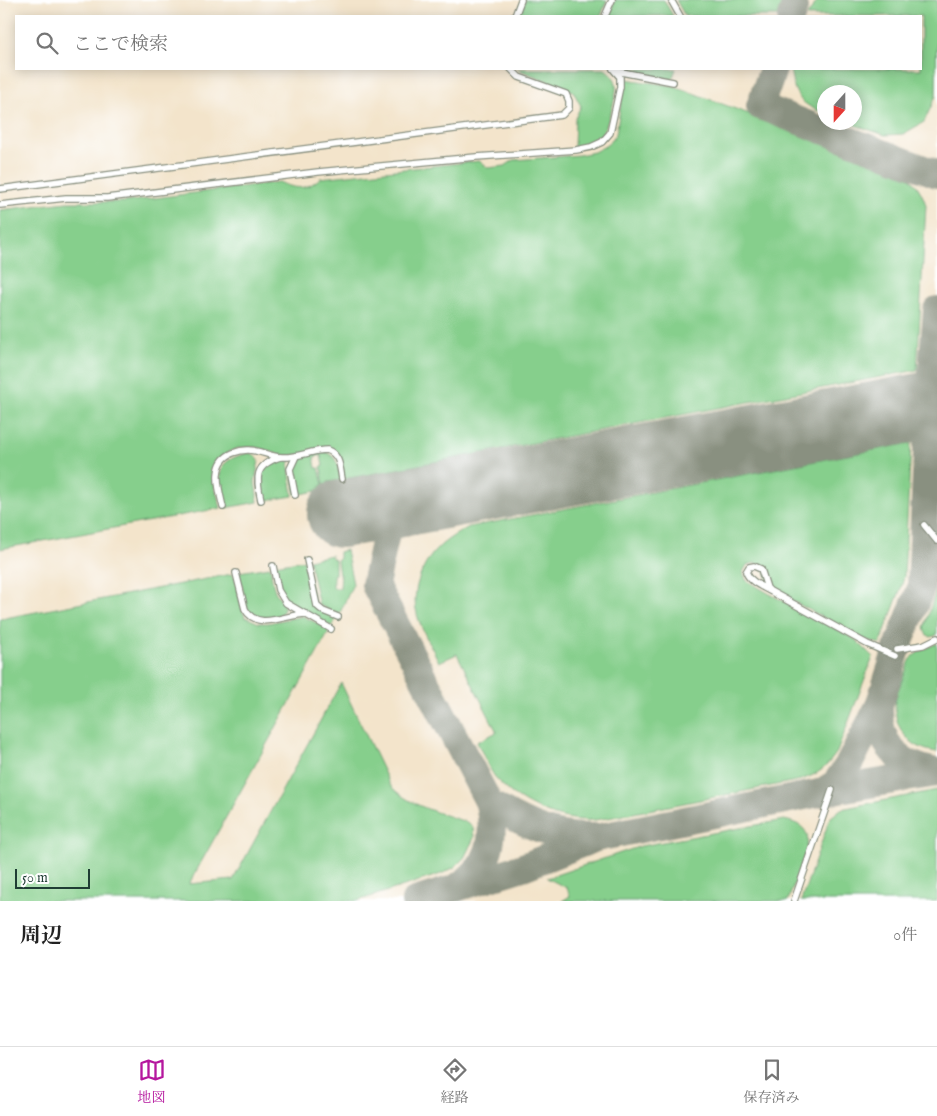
<!DOCTYPE html>
<html lang="ja">
<head>
<meta charset="utf-8">
<style>
  :root { --surface:#fff; --page:#f6f6f6; --text:#222; --muted:#767676; --line:#e0e0e0; --accent:#b5179e }
  body { margin:0; font-family:"IM FELL English","Noto Serif JP",serif; background:var(--page); color:var(--text) }
  .compass { position:absolute; left:817px; top:85px; width:45px; height:45px; border-radius:50%; background:var(--surface); box-shadow:0 2px 12px #0003; rotate:201deg }
  .scale { position:absolute; left:15px; bottom:12px; width:75px; box-sizing:border-box; padding-left:5px; border:2px solid #1f3d34; border-top:0; font-size:14px; line-height:18px; white-space:nowrap; color:#1f3d34; -webkit-text-stroke:4px #fff; paint-order:stroke }
  .list { margin:0; padding:0; list-style:none }
  h2 { display:flex; justify-content:space-between; align-items:center; height:65px; margin:0; padding:0 20px; font-size:21px }
  h2 small { font-size:16px; font-weight:400; color:var(--muted) }
  .icon { flex:none; width:28px; height:28px; fill:none; stroke:currentColor; stroke-width:2; stroke-linecap:round; stroke-linejoin:round }
  .map { position:relative; flex:none; width:937px; height:901px; overflow:hidden }
  .search { position:absolute; background:var(--surface); box-shadow:0 2px 12px #0003; left:15px; right:15px; top:15px; height:55px; display:flex; align-items:center; gap:12px; box-sizing:border-box; padding:0 18px; border-radius:0px; color:var(--muted); font-size:19px }
  .sheet { height:145px; background:var(--surface) }
  nav { display:flex; justify-content:space-around; align-items:center; box-sizing:border-box; height:70px; border-top:1px solid var(--line); background:var(--surface); font-size:14px; color:var(--muted) }
  nav a { display:grid; justify-items:center; gap:2px }
  nav .on { color:var(--accent) }
  .map>svg:first-child { display:block }
  .green { fill:#86cf8c; stroke:#528660 }
  .lines { fill:none; stroke-linecap:round; stroke-linejoin:round }
  .taxiway { stroke:#899080; stroke-width:28 }
  .runway { stroke:#899080; stroke-width:68 }
  .lane-casing { stroke:#899080; stroke-width:8 }
  .lane { stroke:#fff; stroke-width:5.5 }
</style>
</head>
<body>
<div class="map">
<svg width="937" height="901" viewBox="0 0 937 901">
  <rect width="100%" height="100%" fill="#fff"/>
  <filter id="ink" filterUnits="userSpaceOnUse"><feTurbulence type="fractalNoise" baseFrequency=".02" numOctaves="2"/><feDisplacementMap in="SourceGraphic" scale="10" xChannelSelector="R" yChannelSelector="G"/><feConvolveMatrix kernelMatrix="1 2 1 2 8 2 1 2 1" color-interpolation-filters="sRGB"/></filter>
  <filter id="wash" filterUnits="userSpaceOnUse"><feTurbulence type="fractalNoise" baseFrequency=".0096" numOctaves="4" result="noise"/><feDisplacementMap in="SourceGraphic" scale="20" xChannelSelector="R" yChannelSelector="G"/><feGaussianBlur stdDeviation="1.12" result="paint"/><feColorMatrix in="noise" values="0 0 0 0 0 0 0 0 0 0 0 0 0 0 0 0 0 1.4 0 .05"/><feComposite in="paint" operator="in"/></filter>
  <g filter="url(#wash)">
    <rect width="100%" height="100%" fill="#f3e4cb"/>
    <g class="green">
      <polygon points="525,0 607,0 601,16 519,16"/>
      <polygon points="615,0 664,0 673,16 609,16"/>
      <polygon points="676,0 782,0 783,4 778,16 685,16"/>
      <path d="M818,0h119l-1,96 -12,26 -21,12 -18,1 -36,-12 5,-1v-30h-30v21c-26,-10 -29,-17 -34,-44h131v-53h-114z"/>
      <path d="M517,69h88c5,4 11,9 11,16 2,9 -11,50 -19,56 -6,5 -16,6 -23,7l1,-30 6,-12 -8,-15z"/>
      <polygon points="619,69 676,69 672,79"/>
      <path d="M625,79l49,7 225,84c14,8 22,19 27,35l-9,165 -573,109 -4,-22 -7,-7c-16,2 -34,6 -50,5 -10,-1 -20,-8 -30,-8 -16,-1 -35,6 -39,23 -2,12 4,27 7,38l-221,41v-339l67,-8h57l155,-20c16,7 27,9 41,-4l159,-17 9,7 17,-2 9,-6 65,-5 15,-3 13,-7 9,-11z"/>
      <path d="M911,443l-7,134 -3,11 -21,56 -16,-5 -92,-49 -9,-24 -8,-3 -8,2 -4,7 3,8 22,13 87,46 18,18 -36,95c-12,17 -17,21 -36,28l-193,38c-8,1 -16,3 -24,2 -31,-1 -69,-18 -89,-43 -7,-10 -12,-23 -18,-35l20,-10 -40,-78 -18,8c-7,-15 -21,-37 -23,-53 -2,-9 0,-20 2,-27 10,-30 25,-41 51,-55z"/>
      <path d="M324,452c14,3 14,16 17,28l-13,2v2l-4,1 -3,-18 2,-1 -2,-11 -7,2 2,11h3l4,17 -3,1 1,4 -25,5 -4,-25 6,-13z"/>
      <path d="M248,453l5,1 6,6 -4,22 3,20 -33,6c-6,-31 -14,-46 23,-55z"/>
      <polygon points="288,459 290,460 289,468 293,496 263,501 259,484 262,470 271,462"/>
      <polygon points="346,550 353,584 339,615 319,605 309,560 331,555 332,558 335,560 335,574 333,575 333,588 340,588 341,575 339,575 337,560 339,559 339,552"/>
      <polygon points="304,560 316,608 337,617 332,627 286,600 281,591 275,565"/>
      <path d="M270,567c2,7 2,17 5,24 2,5 10,11 9,17 -2,14 -30,11 -37,0l-8,-36z"/>
      <path d="M232,574l3,3 7,32 3,8 14,6h9l35,-7 27,14 -141,254 44,-4 108,-197 49,102c17,21 54,29 79,38l4,5 1,10 -10,20 -9,9 -14,7 -84,27h-357v-282z"/>
      <polygon points="937,588 937,635 931,637 926,634 924,628"/>
      <path d="M937,643v109c-28,-3 -46,-26 -41,-54 1,-7 5,-14 8,-22 2,-5 4,-12 7,-17 4,-7 19,-12 26,-16z"/>
      <polygon points="937,790 937,901 801,901 830,818 841,809"/>
      <path d="M784,820c32,6 25,24 16,47 -4,12 -8,23 -12,34h-226l8,-5 -3,-8 -20,-10 94,-32z"/>
    </g>
    <g class="lines">
      <g class="taxiway">
        <polyline points="791,16 794,8"/>
        <polyline points="773,69 760,106 937,174"/>
        <path d="M392,505l-17,80 114,218c7,36 2,62 -30,83"/>
        <path d="M879,706c-1,40 19,58 57,66"/>
        <polyline points="822,792 836,783 849,764 879,706 897,649 921,588 929,406 937,310"/>
        <path d="M489,803c24,15 52,30 80,33 8,1 16,1 24,1"/>
        <polyline points="415,901 523,867 596,838 839,789 937,773"/>
      </g>
      <polyline class="runway" points="341,514 937,404"/>
    </g>
  </g>
  <g filter="url(#ink)">
    <g class="lines">
      <defs>
        <g id="lane">
          <polyline points="671,0 680,16"/>
          <polyline points="515,16 521,0"/>
          <polyline points="605,16 612,0"/>
          <polyline points="616,71 673,82"/>
          <polyline points="0,189 562,115 569,108 569,101 566,94 519,77 511,69"/>
          <polyline points="0,205 66,198 107,198 318,172 476,157 576,150 591,147 602,142 610,133 620,87 620,77 613,69"/>
          <polyline points="295,495 290,469 296,456"/>
          <path d="M261,500c-5,-22 -7,-35 19,-43"/>
          <path d="M223,507c-4,-17 -13,-45 10,-54 5,-2 10,-3 15,-3 12,0 22,7 34,7 15,1 30,-7 45,-7 13,4 13,18 15,29"/>
          <polyline points="924,525 937,541"/>
          <polyline points="307,560 317,606 323,611 338,617"/>
          <polyline points="273,566 278,590 286,603 331,629"/>
          <path d="M236,573l9,36c12,23 42,5 61,5"/>
          <path d="M770,591l-3,-3 -6,-19 -7,-3 -5,1 -3,5c4,10 15,14 24,19l97,53 28,12"/>
          <polyline points="897,649 923,645 937,638"/>
          <polyline points="794,901 832,790"/>
        </g>
      </defs>
      <use href="#lane" class="lane-casing"/>
      <use href="#lane" class="lane"/>
    </g>
  </g>
</svg>
<svg class="compass" viewBox="-18 -18 36 36"><path d="M0-13l5 13h-10z" fill="#e53935"/><path d="M0 13l5-13h-10z" fill="#767676"/></svg>
<div class="scale">50 m</div>
<div class="search"><svg class="icon" aria-label="search" viewBox="0 0 24 24"><circle cx="10" cy="10" r="6"/><path d="M15 15l6 6"/></svg>ここで検索</div>
</div>
<section class="sheet">
<h2>周辺<small>0件</small></h2>
<ul class="list">
</ul>
</section>
<nav>
<a class="on"><svg class="icon" aria-label="map" viewBox="0 0 24 24"><path d="M3 6l6-2 6 2 6-2v14l-6 2-6-2-6 2zM9 4v14M15 6v14"/></svg>地図</a>
<a><svg class="icon" aria-label="directions" viewBox="0 0 24 24"><path d="M12 3l9 9-9 9-9-9zM9 14v-3h6M13 9l2 2-2 2"/></svg>経路</a>
<a><svg class="icon" aria-label="saved" viewBox="0 0 24 24"><path d="M7 4h10v16l-5-4-5 4z"/></svg>保存済み</a>
</nav>
</body>
</html>
